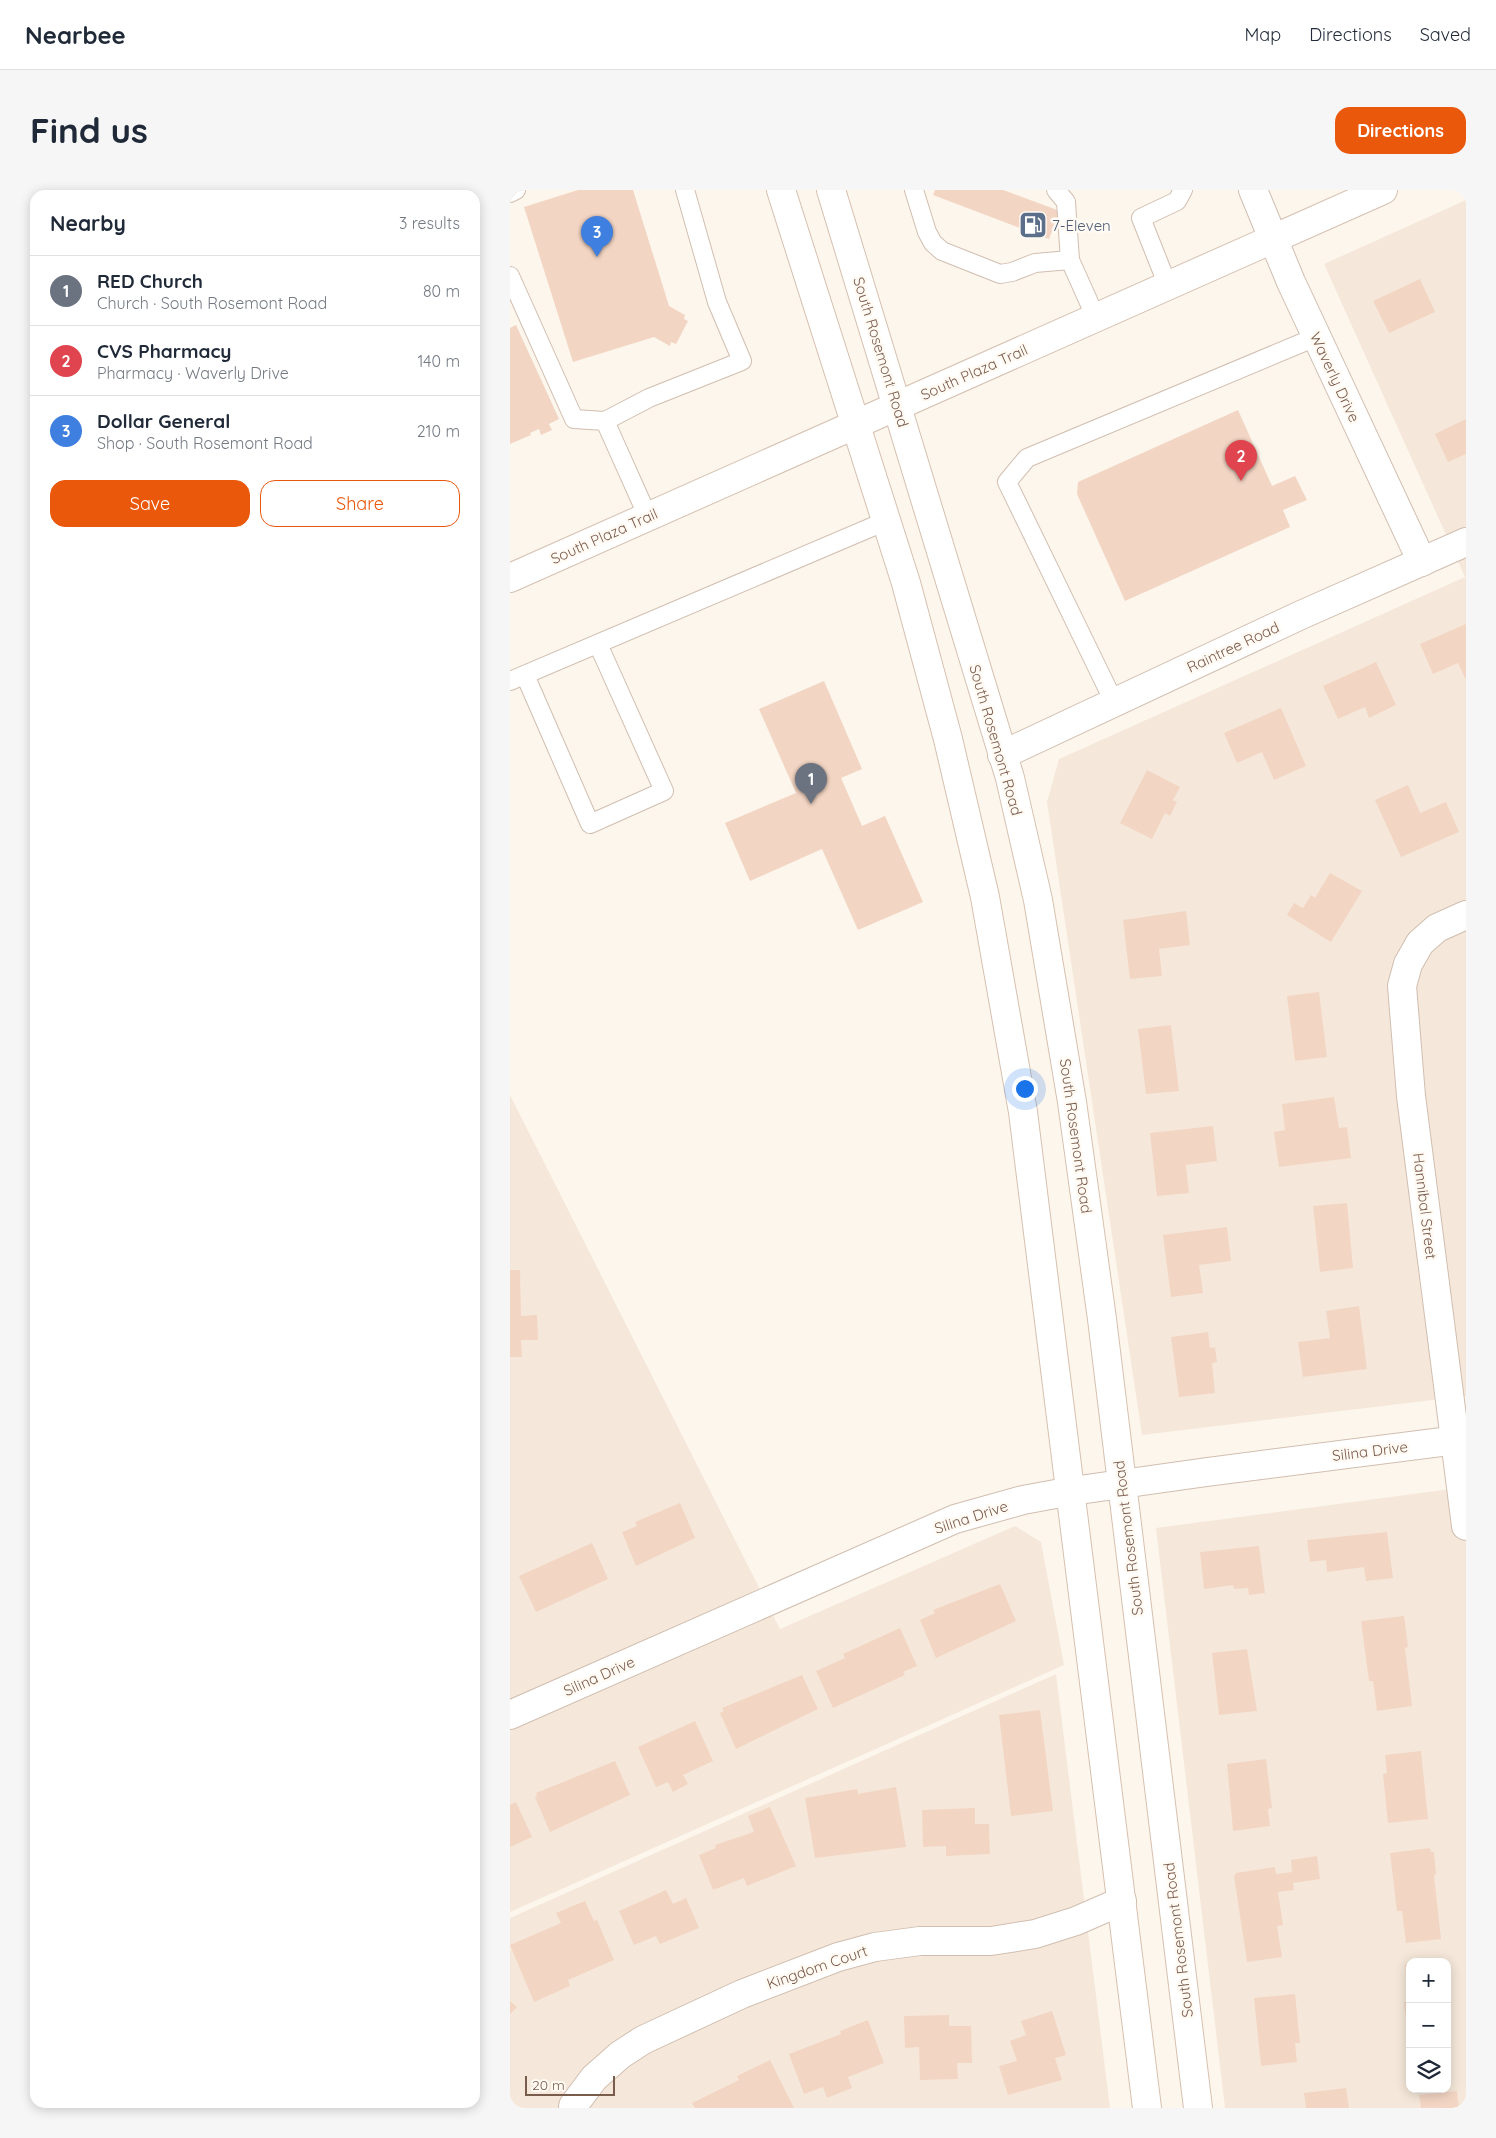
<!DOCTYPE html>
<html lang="en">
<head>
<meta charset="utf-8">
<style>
  :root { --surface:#fff; --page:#f6f6f7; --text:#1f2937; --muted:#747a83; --line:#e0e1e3; --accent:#ea580c }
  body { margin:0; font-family:Quicksand,sans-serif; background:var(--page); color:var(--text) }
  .controls { position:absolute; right:15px; bottom:15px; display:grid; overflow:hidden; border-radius:10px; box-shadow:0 2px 12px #0003 }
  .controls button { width:45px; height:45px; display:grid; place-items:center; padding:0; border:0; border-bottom:1px solid var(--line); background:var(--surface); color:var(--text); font:25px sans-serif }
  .scale { position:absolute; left:15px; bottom:12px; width:90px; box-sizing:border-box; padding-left:5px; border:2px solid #7a5c4d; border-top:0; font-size:14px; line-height:18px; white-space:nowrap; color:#7a5c4d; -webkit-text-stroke:4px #fffaf3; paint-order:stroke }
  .you { position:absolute; left:514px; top:898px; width:18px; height:18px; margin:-12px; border:4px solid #fff; border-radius:50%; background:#1a73e8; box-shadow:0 0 0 8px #1a73e833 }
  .badge { display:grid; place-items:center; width:32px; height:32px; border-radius:50%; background:var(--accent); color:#fff; font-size:16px; font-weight:700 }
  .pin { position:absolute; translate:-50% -41px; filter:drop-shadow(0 1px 2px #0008) }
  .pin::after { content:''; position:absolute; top:26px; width:18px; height:15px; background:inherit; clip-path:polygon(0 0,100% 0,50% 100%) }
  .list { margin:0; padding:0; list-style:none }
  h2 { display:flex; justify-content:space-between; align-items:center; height:65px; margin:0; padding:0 20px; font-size:21px }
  h2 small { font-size:16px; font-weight:400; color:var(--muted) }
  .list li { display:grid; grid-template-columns:32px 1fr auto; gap:15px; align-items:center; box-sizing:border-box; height:70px; padding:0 20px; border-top:1px solid var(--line) }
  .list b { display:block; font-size:19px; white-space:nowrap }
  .list p { margin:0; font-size:16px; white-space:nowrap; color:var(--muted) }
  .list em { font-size:16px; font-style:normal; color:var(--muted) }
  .actions { display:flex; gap:10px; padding:15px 20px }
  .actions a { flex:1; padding:11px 0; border:1px solid var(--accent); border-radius:15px; text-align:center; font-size:18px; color:var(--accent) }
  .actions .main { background:var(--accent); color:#fff }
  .icon { flex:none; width:28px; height:28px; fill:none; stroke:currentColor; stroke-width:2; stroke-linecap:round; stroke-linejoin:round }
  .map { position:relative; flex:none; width:956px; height:1918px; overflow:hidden; border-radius:15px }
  header { display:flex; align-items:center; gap:30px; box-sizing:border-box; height:70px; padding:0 25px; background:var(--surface); border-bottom:1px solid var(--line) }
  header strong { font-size:24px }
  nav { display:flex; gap:28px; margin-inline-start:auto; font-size:18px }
  .intro { display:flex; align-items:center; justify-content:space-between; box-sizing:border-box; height:120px; padding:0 30px }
  h1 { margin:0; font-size:35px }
  .button { padding:12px 22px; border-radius:15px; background:var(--accent); color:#fff; font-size:18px; font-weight:700 }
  main { display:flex; gap:30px; padding:0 30px }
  aside { flex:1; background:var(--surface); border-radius:15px; box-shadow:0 2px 12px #0003 }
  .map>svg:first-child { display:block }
  .residential { fill:#f5e8da; fill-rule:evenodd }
  .building { fill:#f3d5c3 }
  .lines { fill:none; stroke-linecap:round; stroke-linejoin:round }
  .service-casing { stroke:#d1beb0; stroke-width:20 }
  .minor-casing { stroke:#d1beb0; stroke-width:30 }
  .tertiary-casing { stroke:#d1beb0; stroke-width:30 }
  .secondary-casing { stroke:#d6c0b0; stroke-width:30 }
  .service { stroke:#fff; stroke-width:18 }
  .minor { stroke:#fff; stroke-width:28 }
  .tertiary { stroke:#fff; stroke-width:28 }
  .secondary { stroke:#fff; stroke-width:28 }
  .labels { text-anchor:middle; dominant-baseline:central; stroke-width:5; stroke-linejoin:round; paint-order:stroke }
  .service-label { font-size:15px; fill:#4e5e75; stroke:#fffaf3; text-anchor:start }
  .street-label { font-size:15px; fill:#7a5c4d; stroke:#fffaf3 }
</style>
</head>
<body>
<header>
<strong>Nearbee</strong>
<nav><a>Map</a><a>Directions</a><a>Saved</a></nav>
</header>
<div class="intro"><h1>Find us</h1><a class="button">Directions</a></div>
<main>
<aside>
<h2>Nearby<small>3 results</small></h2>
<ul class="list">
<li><span class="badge" style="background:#6b7280">1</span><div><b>RED Church</b><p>Church · South Rosemont Road</p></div><em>80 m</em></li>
<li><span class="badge" style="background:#e0444e">2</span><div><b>CVS Pharmacy</b><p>Pharmacy · Waverly Drive</p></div><em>140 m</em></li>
<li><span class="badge" style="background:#3f7fe0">3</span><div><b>Dollar General</b><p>Shop · South Rosemont Road</p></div><em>210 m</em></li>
</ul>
<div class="actions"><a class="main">Save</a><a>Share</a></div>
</aside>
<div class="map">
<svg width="956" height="1918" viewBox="0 0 956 1918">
  <rect width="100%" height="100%" fill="#fdf6ec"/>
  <g class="residential">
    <polygon points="956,10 956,1206 632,1245 537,612 549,569 955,387 814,74"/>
    <polygon points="0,905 270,1439 505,1336 531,1352 554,1475 0,1722"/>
    <path d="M956,1297v621h-241l-69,-580zM900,1772h37v127h-37z"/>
    <polygon points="546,1484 600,1918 0,1918 0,1728"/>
  </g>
  <g class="building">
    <polygon points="68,0 123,0 159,116 175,125 174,129 178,131 166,154 161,152 160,156 144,147 63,172 14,17"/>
    <polygon points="425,0 493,0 550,21 539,49 423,5"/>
    <polygon points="910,89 925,122 879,143 863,111"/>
    <polygon points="6,135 49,229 39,234 42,240 31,245 29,239 20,243 21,245 0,254 0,138"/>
    <polygon points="728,220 762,296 785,286 797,310 773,320 780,337 615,411 567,304 568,292"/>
    <polygon points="956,229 956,264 938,272 925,244"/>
    <polygon points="956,434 956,490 948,473 923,484 910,454"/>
    <polygon points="866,472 886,515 859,528 855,517 828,529 813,496"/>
    <polygon points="314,491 352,579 331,588 352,636 375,626 413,712 348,740 312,659 240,691 215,633 286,603 249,519"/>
    <polygon points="771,518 796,576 764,590 752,562 727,573 714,543"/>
    <polygon points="637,580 670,597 663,610 667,612 660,626 655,623 642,649 610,633"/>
    <polygon points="898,595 910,623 936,612 949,642 891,667 865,610"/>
    <polygon points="820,683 852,701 821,752 777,725 784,713 793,718 801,705 805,708"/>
    <polygon points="676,721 680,755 649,759 652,786 620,789 613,730"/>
    <polygon points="809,802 817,867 785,871 777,806"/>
    <polygon points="661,835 669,901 636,904 628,839"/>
    <polygon points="824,907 829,938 837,937 841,968 769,977 764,942 775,940 772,914"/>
    <polygon points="703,936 707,971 676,975 679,1003 647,1006 640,943"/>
    <polygon points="837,1013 843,1078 810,1082 803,1016"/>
    <polygon points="717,1037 721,1071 689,1075 693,1103 661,1107 653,1045"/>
    <polygon points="0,1080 10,1080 11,1126 27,1125 28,1150 11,1150 12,1167 0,1167"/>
    <polygon points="849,1116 857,1179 793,1187 788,1152 820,1148 816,1121"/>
    <polygon points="698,1142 700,1158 705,1157 707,1172 702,1173 705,1203 669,1207 661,1147"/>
    <polygon points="170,1313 185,1348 126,1376 112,1342 127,1336 125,1332"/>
    <polygon points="877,1342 883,1388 856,1391 854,1377 817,1382 816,1370 800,1372 797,1350"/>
    <polygon points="82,1353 98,1389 26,1422 9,1386"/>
    <polygon points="749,1356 755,1403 739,1405 738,1398 724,1399 723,1395 694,1399 690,1362"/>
    <polygon points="490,1394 506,1431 426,1468 410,1430 425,1423 423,1420"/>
    <polygon points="894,1426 898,1457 895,1458 902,1516 867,1521 863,1491 859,1491 851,1431"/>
    <polygon points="390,1438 407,1476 393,1482 395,1485 323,1518 306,1481 335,1468 333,1464"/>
    <polygon points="737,1459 747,1521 709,1525 702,1463"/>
    <polygon points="292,1485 308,1519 226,1559 210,1523 214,1521 212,1518"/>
    <polygon points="530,1520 543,1621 501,1626 489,1525"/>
    <polygon points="185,1531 203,1571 173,1585 178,1594 163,1602 158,1592 146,1597 128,1557"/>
    <polygon points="911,1561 918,1629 878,1633 873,1584 877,1583 875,1565"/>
    <polygon points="756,1569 762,1618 758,1619 760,1636 723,1641 717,1574"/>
    <polygon points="105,1571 120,1605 40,1642 25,1607 27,1606 26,1603"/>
    <polygon points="386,1597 396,1657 305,1668 295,1608 347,1599 348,1604"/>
    <polygon points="6,1612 22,1647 0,1657 0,1615"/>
    <polygon points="260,1617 286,1676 237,1696 234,1688 203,1700 189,1665 206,1658 205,1655 244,1642 238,1626"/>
    <polygon points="465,1618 465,1634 479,1634 480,1664 436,1666 436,1656 413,1657 412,1620"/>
    <polygon points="920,1658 921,1662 924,1662 926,1684 924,1686 931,1749 896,1753 892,1721 887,1721 880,1663"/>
    <polygon points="807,1666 810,1689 783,1693 784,1700 768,1702 773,1735 767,1736 772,1767 737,1772 724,1686 726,1683 765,1677 766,1684 782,1682 781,1670"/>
    <polygon points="156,1700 163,1714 176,1708 189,1738 150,1754 146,1746 124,1755 109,1721"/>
    <polygon points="75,1711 84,1731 87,1730 104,1770 58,1790 60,1796 24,1812 0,1755 51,1733 46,1723"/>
    <polygon points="895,1774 900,1774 900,1809 898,1809"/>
    <polygon points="785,1804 790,1853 785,1853 787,1872 751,1876 744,1808"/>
    <polygon points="0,1811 7,1817 0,1824"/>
    <polygon points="900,1811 900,1848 898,1848 894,1812"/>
    <polygon points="542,1821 556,1865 545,1868 552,1890 498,1905 489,1876 507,1871 500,1851 516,1845 511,1831"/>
    <polygon points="439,1825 439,1836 461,1836 462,1873 447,1873 448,1889 410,1890 409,1857 395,1858 394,1826"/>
    <polygon points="358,1830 374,1873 338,1887 342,1898 317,1908 313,1897 294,1904 279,1864 331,1844 330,1841"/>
    <polygon points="260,1870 284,1918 185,1918 182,1913 229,1890 227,1886"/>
    <polygon points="836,1898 839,1918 796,1918 794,1903"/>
    <polygon points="947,1901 949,1918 911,1918 909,1905"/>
  </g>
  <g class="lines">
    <defs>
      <g id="service">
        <polyline points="404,0 417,42 423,53 432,61 490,84 502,82 525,73 560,70"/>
        <polyline points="546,0 556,12 560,70 586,128"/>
        <polyline points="0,3 6,0"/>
        <polyline points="0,86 64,229 95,231 138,327"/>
        <polyline points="658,96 631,28 667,11 673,0"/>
        <polyline points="95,231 139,208 232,171 207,112 175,0"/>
        <polyline points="15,485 80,634 154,601 88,454"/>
        <polyline points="0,491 376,331"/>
        <polyline points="604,512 497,292 517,268 806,147"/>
      </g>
      <g id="minor">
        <polyline points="743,0 781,92 912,372"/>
        <polyline points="492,565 791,425 956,352"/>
        <polyline points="956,725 927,738 910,753 898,774 892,796 901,906 956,1336"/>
        <polyline points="63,1916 84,1888 110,1865 133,1850 232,1804 328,1767 365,1757 410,1751 481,1751 525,1744 566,1731 612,1711"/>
      </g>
      <polyline id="tertiary" points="0,1525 445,1329 513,1310 562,1301 697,1282 956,1249"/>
      <g id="secondary">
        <polyline points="271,0 396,393 438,549 475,707 513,922 637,1918"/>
        <polyline points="321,0 500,588 528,710 562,912 592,1129 688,1918"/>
        <polyline points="0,388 873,0"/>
      </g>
    </defs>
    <use href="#service" class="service-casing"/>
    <use href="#minor" class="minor-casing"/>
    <use href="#tertiary" class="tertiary-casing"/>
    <use href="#secondary" class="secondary-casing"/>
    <use href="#service" class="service"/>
    <use href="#minor" class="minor"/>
    <use href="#tertiary" class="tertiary"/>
    <use href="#secondary" class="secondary"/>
  </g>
  <defs>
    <symbol id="fuel-square" viewBox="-11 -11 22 22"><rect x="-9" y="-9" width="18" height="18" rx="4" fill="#5c6f8a" stroke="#fffaf3"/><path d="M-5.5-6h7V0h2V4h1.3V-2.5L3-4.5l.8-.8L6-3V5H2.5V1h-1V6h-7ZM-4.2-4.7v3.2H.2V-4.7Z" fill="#fff"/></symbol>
  </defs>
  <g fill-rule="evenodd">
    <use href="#fuel-square" x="507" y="19" width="32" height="32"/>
  </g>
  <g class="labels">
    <g class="service-label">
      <text x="542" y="35">7-Eleven</text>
    </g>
    <g class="street-label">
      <text transform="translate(371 162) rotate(73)">South Rosemont Road</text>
      <text transform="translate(464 182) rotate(-24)">South Plaza Trail</text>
      <text transform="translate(825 187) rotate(65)">Waverly Drive</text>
      <text transform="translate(94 346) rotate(-24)">South Plaza Trail</text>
      <text transform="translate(723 457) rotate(-25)">Raintree Road</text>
      <text transform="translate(486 550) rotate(74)">South Rosemont Road</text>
      <text transform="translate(566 946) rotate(82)">South Rosemont Road</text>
      <text transform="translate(915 1016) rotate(83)">Hannibal Street</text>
      <text transform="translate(860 1261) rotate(-7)">Silina Drive</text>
      <text transform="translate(461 1327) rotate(-18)">Silina Drive</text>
      <text transform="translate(618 1348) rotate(-97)">South Rosemont Road</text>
      <text transform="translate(89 1486) rotate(-24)">Silina Drive</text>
      <text transform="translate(668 1750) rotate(-97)">South Rosemont Road</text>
      <text transform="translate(307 1777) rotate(-19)">Kingdom Court</text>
    </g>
  </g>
</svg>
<div class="controls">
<button>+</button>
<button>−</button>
<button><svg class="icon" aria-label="layers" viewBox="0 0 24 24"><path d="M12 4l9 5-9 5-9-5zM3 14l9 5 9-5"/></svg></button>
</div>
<div class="scale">20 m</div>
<div class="you"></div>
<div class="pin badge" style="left:301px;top:614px;background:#6b7280">1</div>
<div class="pin badge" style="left:731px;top:291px;background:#e0444e">2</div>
<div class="pin badge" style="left:87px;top:67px;background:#3f7fe0">3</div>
</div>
</main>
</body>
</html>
